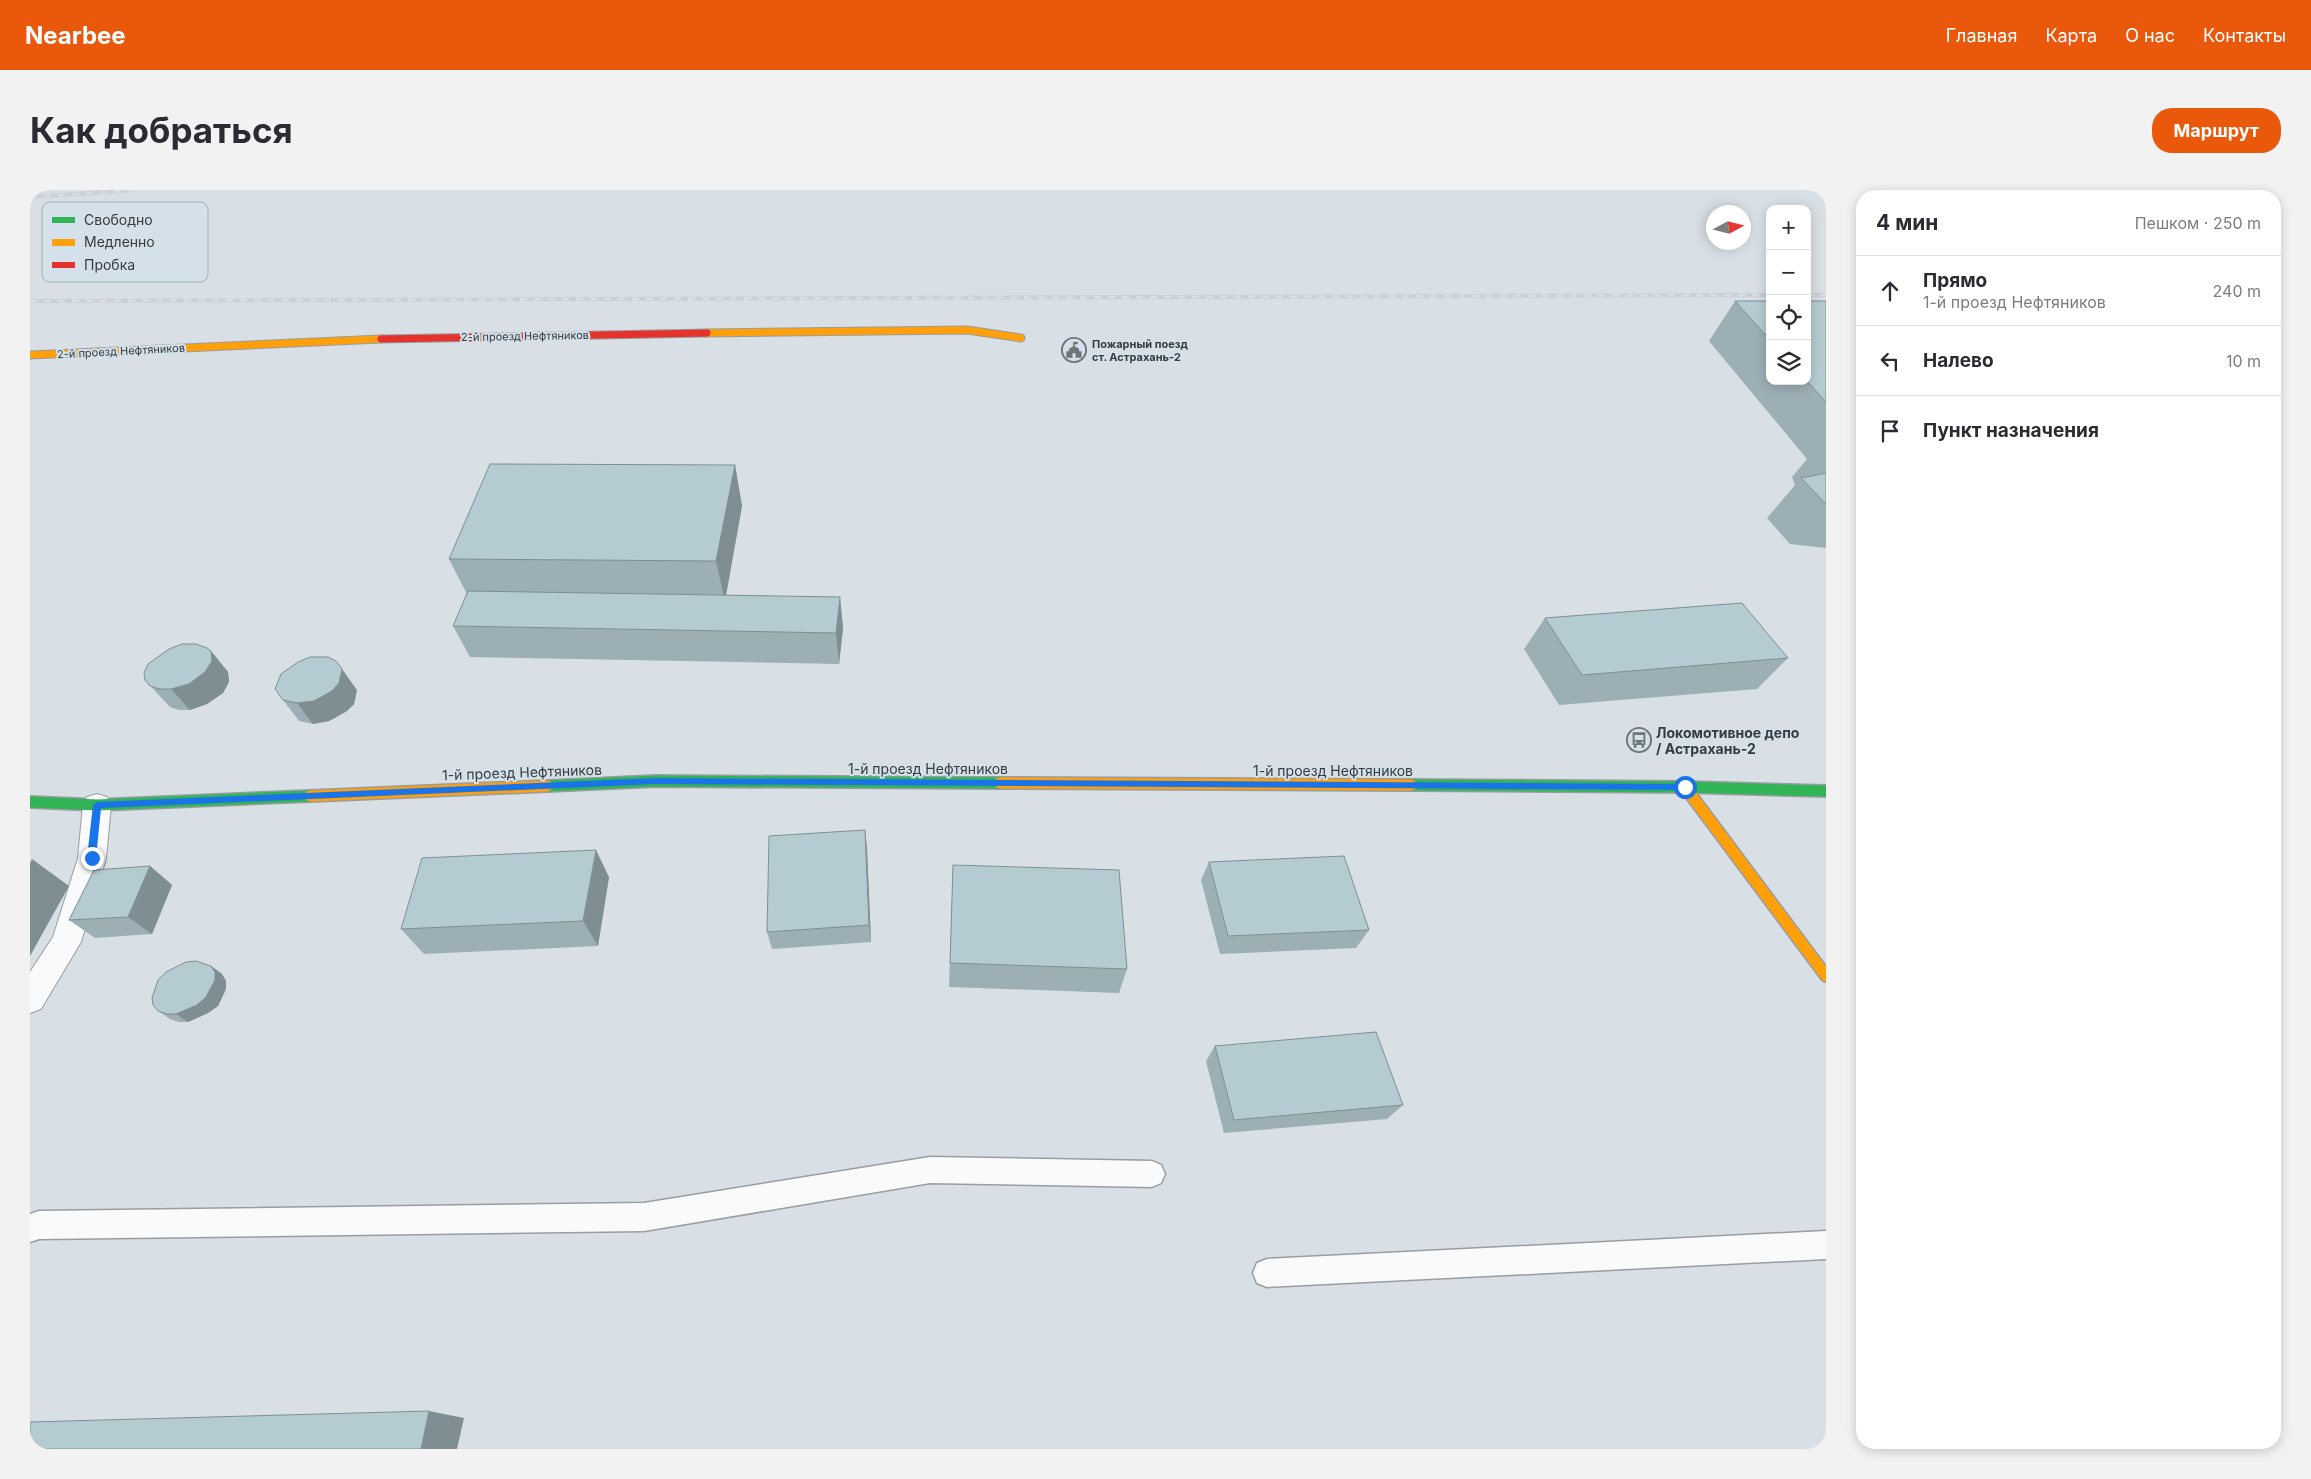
<!DOCTYPE html>
<html lang="ru">
<head>
<meta charset="utf-8">
<style>
  :root { --surface:#fff; --page:#f2f2f3; --text:#2b2b33; --muted:#7c7c81; --line:#e1e1e2; --accent:#ea580c }
  body { margin:0; font-family:Inter,sans-serif; background:var(--page); color:var(--text) }
  .controls { position:absolute; right:15px; top:15px; display:grid; overflow:hidden; border-radius:10px; box-shadow:0 2px 12px #0003 }
  .controls button { width:45px; height:45px; display:grid; place-items:center; padding:0; border:0; border-bottom:1px solid var(--line); background:var(--surface); color:var(--text); font:25px sans-serif }
  .compass { position:absolute; left:1676px; top:15px; width:45px; height:45px; border-radius:50%; background:var(--surface); box-shadow:0 2px 12px #0003; rotate:83deg }
  .stop { position:absolute; width:15px; height:15px; margin:-11px; border:4px solid #1a73e8; border-radius:50%; background:#fff }
  .stop.end { background:#1a73e8; border-color:#fff; box-shadow:0 1px 5px #0008 }
  .list { margin:0; padding:0; list-style:none }
  h2 { display:flex; justify-content:space-between; align-items:center; height:65px; margin:0; padding:0 20px; font-size:21px }
  h2 small { font-size:16px; font-weight:400; color:var(--muted) }
  .list li { display:grid; grid-template-columns:32px 1fr auto; gap:15px; align-items:center; box-sizing:border-box; height:70px; padding:0 20px; border-top:1px solid var(--line) }
  .list b { display:block; font-size:19px; white-space:nowrap }
  .list p { margin:0; font-size:16px; white-space:nowrap; color:var(--muted) }
  .list em { font-size:16px; font-style:normal; color:var(--muted) }
  .icon { flex:none; width:28px; height:28px; fill:none; stroke:currentColor; stroke-width:2; stroke-linecap:round; stroke-linejoin:round }
  .map { position:relative; flex:none; width:1796px; height:1259px; overflow:hidden; border-radius:20px }
  header { display:flex; align-items:center; gap:30px; box-sizing:border-box; height:70px; padding:0 25px; background:var(--accent); color:#fff }
  header strong { font-size:24px }
  nav { display:flex; gap:28px; margin-inline-start:auto; font-size:18px }
  .intro { display:flex; align-items:center; justify-content:space-between; box-sizing:border-box; height:120px; padding:0 30px }
  h1 { margin:0; font-size:35px }
  .button { padding:12px 22px; border-radius:20px; background:var(--accent); color:#fff; font-size:18px; font-weight:700 }
  main { display:flex; gap:30px; padding:0 30px }
  aside { flex:1; background:var(--surface); border-radius:20px; box-shadow:0 2px 12px #0003 }
  .map>svg:first-child { display:block }
  .lines { fill:none; stroke-linecap:round; stroke-linejoin:round }
  .lane-casing { stroke:#989da1; stroke-width:3 }
  .street-casing { stroke:#989da1; stroke-width:2 }
  .fast-casing { stroke:#989da1; stroke-width:14 }
  .slow-far1-casing { stroke:#989da1; stroke-width:9 }
  .slow-casing { stroke:#989da1; stroke-width:14 }
  .jam-casing { stroke:#989da1; stroke-width:9 }
  .lane { fill:#f9fafb; fill-rule:evenodd }
  .street { fill:#f9fafb; fill-rule:evenodd }
  .fast { stroke:#30b455; stroke-width:11 }
  .slow-far1 { stroke:#ff9f0a; stroke-width:7 }
  .slow { stroke:#ff9f0a; stroke-width:11 }
  .jam { stroke:#e5322d; stroke-width:7 }
  .rail-casing { stroke:#cdcfd1; stroke-width:4 }
  .rail { stroke:#d4e1ea; stroke-width:2.5; stroke-dasharray:7; stroke-linecap:butt }
  .wall { fill:#9cafb5 }
  .shaded-wall { fill:#7f8e93 }
  .building { fill:#b5cbd2; stroke:#7f8e93 }
  .route { fill:#1a73e8 }
  .labels { text-anchor:middle; dominant-baseline:central; stroke-width:4; stroke-linejoin:round; paint-order:stroke }
  .far-street-label { font-size:11px; fill:#363b3f; stroke:#d4e1ea }
  .far-poi-label { font-size:11px; font-weight:bold; fill:#363b3f; stroke:#d4e1ea; text-anchor:start }
  .poi-label { font-size:14px; font-weight:bold; fill:#363b3f; stroke:#d4e1ea; text-anchor:start }
  .street-label { font-size:14px; fill:#363b3f; stroke:#d4e1ea }
  .key { fill:#d4e1ea; stroke:#a5afb7; stroke-width:1 }
  .key-label { font-size:14px; fill:#363b3f }
</style>
</head>
<body>
<header>
<strong>Nearbee</strong>
<nav><a>Главная</a><a>Карта</a><a>О нас</a><a>Контакты</a></nav>
</header>
<div class="intro"><h1>Как добраться</h1><a class="button">Маршрут</a></div>
<main>
<div class="map">
<svg width="1796" height="1259" viewBox="0 0 1796 1259">
  <rect width="100%" height="100%" fill="#d9e0e5"/>
  <g class="lines">
    <defs>
      <g id="lane">
        <polygon points="900,967 1122,971 1131,975 1135,984 1131,993 1122,997 900,993 614,1041 9,1049 0,1052 0,1024 9,1021 614,1013"/>
        <polygon points="1796,1041 1796,1069 1237,1097 1227,1093 1223,1083 1227,1073 1237,1069"/>
      </g>
      <polygon id="street" points="67,604 77,607 81,615 76,668 51,752 11,819 0,823 0,782 23,747 48,668 53,615 57,607"/>
      <g id="fast">
        <polyline points="1381,595 1655,597 1796,601"/>
        <polyline points="517,596 626,591 970,593"/>
        <polyline points="0,612 67,615 280,606"/>
      </g>
      <g id="slow-far1">
        <polyline points="677,143 937,140 991,148"/>
        <polyline points="0,165 351,149"/>
      </g>
      <g id="slow">
        <polyline points="970,593 1381,595"/>
        <polyline points="1655,597 1796,786"/>
        <polyline points="280,606 517,596"/>
      </g>
      <polyline id="jam" points="351,149 677,143"/>
    </defs>
    <use href="#lane" class="lane-casing"/>
    <use href="#street" class="street-casing"/>
    <use href="#fast" class="fast-casing"/>
    <use href="#slow-far1" class="slow-far1-casing"/>
    <use href="#slow" class="slow-casing"/>
    <use href="#jam" class="jam-casing"/>
    <use href="#lane" class="lane"/>
    <use href="#street" class="street"/>
    <use href="#fast" class="fast"/>
    <use href="#slow-far1" class="slow-far1"/>
    <use href="#slow" class="slow"/>
    <use href="#jam" class="jam"/>
    <defs>
      <g id="rail">
        <polyline points="0,7 105,0"/>
        <polyline points="1777,105 1796,105"/>
        <polyline points="0,111 1740,105"/>
      </g>
    </defs>
    <use href="#rail" class="rail-casing"/>
    <use href="#rail" class="rail"/>
  </g>
  <g class="wall">
    <polygon points="1705,111 1740,111 1740,191 1777,191 1796,111 1796,358 1760,354 1737,328 1765,295 1762,287 1777,269 1679,151"/>
    <polygon points="705,275 712,316 696,405 810,407 813,438 809,474 440,467 423,436 437,404 419,369"/>
    <polygon points="1515,428 1758,468 1727,499 1529,515 1494,459"/>
    <polygon points="181,461 198,482 199,492 193,503 177,514 160,520 149,520 140,517 115,490"/>
    <polygon points="327,500 324,514 317,521 299,531 283,534 269,531 253,510"/>
    <polygon points="835,640 837,659 841,752 742,759 737,742"/>
    <polygon points="1179,672 1339,740 1326,758 1190,764 1171,690"/>
    <polygon points="923,675 1097,779 1089,803 919,797"/>
    <polygon points="120,676 142,695 122,744 65,748 39,730"/>
    <polygon points="579,687 568,756 394,764 371,739"/>
    <polygon points="181,776 192,784 196,791 196,799 188,816 178,823 158,832 149,832 140,829 128,821"/>
    <polygon points="1185,856 1373,915 1357,929 1194,943 1176,871"/>
  </g>
  <g class="shaded-wall">
    <polygon points="705,275 712,316 695,411 686,371"/>
    <polygon points="810,407 813,438 809,474 806,443"/>
    <polygon points="181,461 198,482 199,492 193,503 177,514 160,520 141,499"/>
    <polygon points="312,479 327,500 324,514 317,521 299,531 283,534 267,513"/>
    <polygon points="835,640 837,659 841,752 839,735"/>
    <polygon points="566,660 579,687 568,756 553,731"/>
    <polygon points="2,669 39,696 0,766 0,673"/>
    <polygon points="120,676 142,695 122,744 98,727"/>
    <polygon points="181,776 192,784 196,791 196,799 188,816 178,823 158,832 146,824"/>
    <polygon points="399,1221 434,1228 427,1259 391,1259"/>
  </g>
  <g class="building">
    <polygon points="1705,111 1740,111 1740,150"/>
    <polygon points="1777,111 1796,111 1796,212 1777,191"/>
    <polygon points="460,274 705,275 686,371 419,369"/>
    <polygon points="1796,283 1796,314 1771,288"/>
    <polygon points="438,401 810,407 806,443 423,436"/>
    <polygon points="1712,413 1758,468 1552,485 1515,428"/>
    <polygon points="152,454 166,454 177,458 181,461 182,471 175,482 159,494 141,499 130,499 120,496 115,490 114,483 118,474 139,459"/>
    <polygon points="280,467 298,467 306,471 312,479 309,493 302,501 284,511 267,513 253,510 245,499 251,484 268,472"/>
    <polygon points="835,640 839,735 737,742 739,646"/>
    <polygon points="566,660 553,731 371,739 392,668"/>
    <polygon points="1314,666 1339,740 1198,746 1179,672"/>
    <polygon points="923,675 1089,680 1097,779 920,773"/>
    <polygon points="120,676 98,727 39,730 64,680"/>
    <polygon points="166,771 181,776 185,782 185,790 176,807 167,815 146,824 137,824 128,821 123,815 122,808 128,790 136,782 156,772"/>
    <polygon points="1346,842 1373,915 1204,930 1185,856"/>
    <polygon points="399,1221 391,1259 0,1259 0,1232"/>
  </g>
  <polygon class="route" points="626,588 1655,594 1659,597 1655,600 626,594 71,618 66,668 62,672 57,668 63,615 67,612"/>
  <defs>
    <symbol id="civic-ring" viewBox="-11 -11 22 22"><circle r="9.5" fill="#d4e1ea" stroke="#6f7579" stroke-width="1.5"/><path d="M-.6-6.5H3V-4.5H.6V-3L4-1V1h2V6H-6V1h2V-1L-.6-3ZM-1.2 2.5V6h2.4V2.5Z" fill="#6f7579"/></symbol>
    <symbol id="bus-ring" viewBox="-11 -11 22 22"><circle r="9.5" fill="#d4e1ea" stroke="#6f7579" stroke-width="1.5"/><path d="M-5-6H5V4H4V6H2V4H-2V6H-4V4H-5ZM-3.5-4V0h7V-4ZM-3.5 1.2v1.5H-2V1.2ZM2 1.2v1.5H3.5V1.2Z" fill="#6f7579"/></symbol>
  </defs>
  <g fill-rule="evenodd">
    <use href="#civic-ring" x="1030" y="146" width="28" height="28"/>
    <use href="#bus-ring" x="1595" y="536" width="28" height="28"/>
  </g>
  <g class="labels">
    <g class="far-street-label">
      <text transform="translate(495 146) rotate(-1)">2-й проезд Нефтяников</text>
      <text transform="translate(91 161) rotate(-3)">2-й проезд Нефтяников</text>
    </g>
    <g class="far-poi-label">
      <text x="1062" y="154">Пожарный поезд<tspan x="1062" dy="13">ст. Астрахань-2</tspan></text>
    </g>
    <g class="poi-label">
      <text x="1626" y="542">Локомотивное депо<tspan x="1626" dy="16">/ Астрахань-2</tspan></text>
    </g>
    <g class="street-label">
      <text x="898" y="578">1-й проезд Нефтяников</text>
      <text x="1303" y="580">1-й проезд Нефтяников</text>
      <text transform="translate(492 582) rotate(-2)">1-й проезд Нефтяников</text>
    </g>
  </g>
  <rect x="12" y="12" width="166" height="80" rx="8" class="key"/>
  <rect x="22" y="27" width="23" height="6" fill="#30b455"/>
  <rect x="22" y="49" width="23" height="7" fill="#ff9f0a"/>
  <rect x="22" y="72" width="23" height="6" fill="#e5322d"/>
  <g class="key-label">
    <text x="54" y="35">Свободно</text>
    <text x="54" y="57">Медленно</text>
    <text x="54" y="80">Пробка</text>
  </g>
</svg>
<div class="controls">
<button>+</button>
<button>−</button>
<button><svg class="icon" aria-label="locate" viewBox="0 0 24 24"><circle cx="12" cy="12" r="6"/><path d="M12 2v4M12 18v4M2 12h4M18 12h4"/></svg></button>
<button><svg class="icon" aria-label="layers" viewBox="0 0 24 24"><path d="M12 4l9 5-9 5-9-5zM3 14l9 5 9-5"/></svg></button>
</div>
<svg class="compass" viewBox="-18 -18 36 36"><path d="M0-13l5 13h-10z" fill="#e53935"/><path d="M0 13l5-13h-10z" fill="#7c7c81"/></svg>
<div class="stop" style="left:1655px;top:597px"></div>
<div class="stop end" style="left:62px;top:668px"></div>
</div>
<aside>
<h2>4 мин<small>Пешком · 250 m</small></h2>
<ul class="list">
<li><svg class="icon" aria-label="ahead" viewBox="0 0 24 24"><path d="M12 20V5M6 11l6-6 6 6"/></svg><div><b>Прямо</b><p>1-й проезд Нефтяников</p></div><em>240 m</em></li>
<li><svg class="icon" aria-label="left" viewBox="0 0 24 24"><path d="M17 20v-9H6M10 6l-5 5 5 5"/></svg><div><b>Налево</b></div><em>10 m</em></li>
<li><svg class="icon" aria-label="arrive" viewBox="0 0 24 24"><path d="M6 21V4h12l-3 4 3 4H6"/></svg><div><b>Пункт назначения</b></div></li>
</ul>
</aside>
</main>
</body>
</html>
